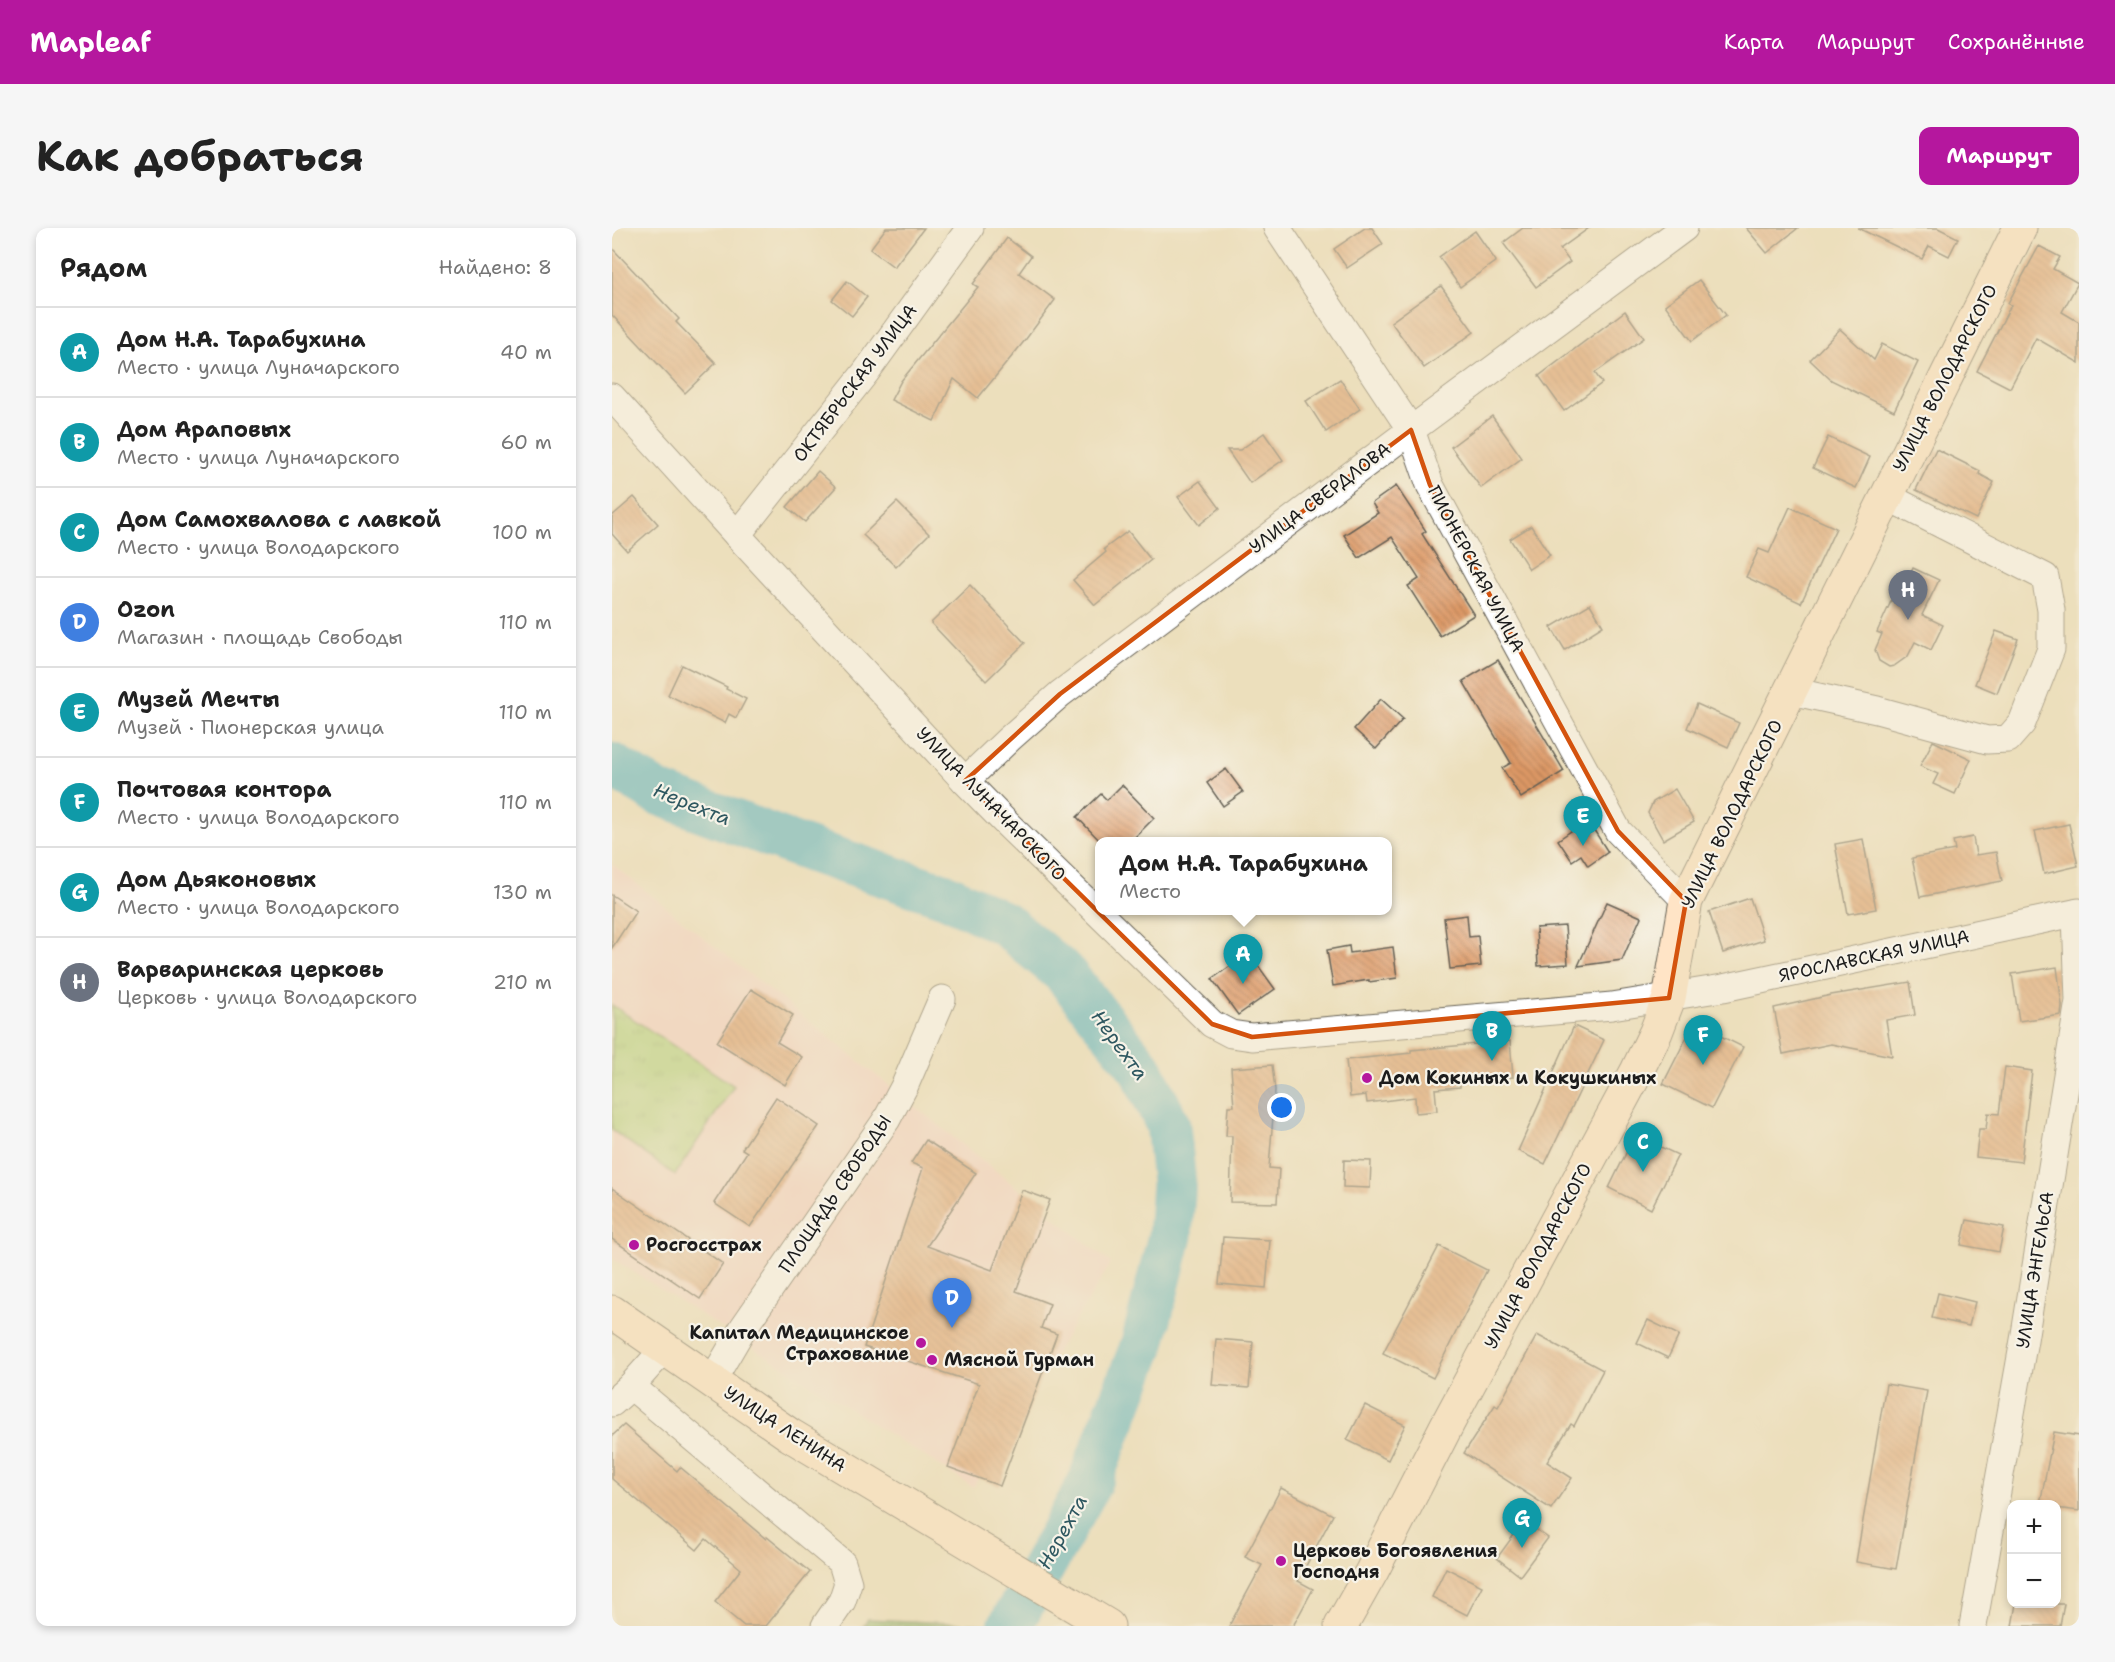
<!DOCTYPE html>
<html lang="ru">
<head>
<meta charset="utf-8">
<style>
  :root { --surface:#fff; --page:#f6f6f6; --text:#222; --muted:#767676; --line:#e0e0e0; --accent:#b5179e }
  body { margin:0; font-family:"Shantell Sans",sans-serif; background:var(--page); color:var(--text) }
  .controls { position:absolute; right:18px; bottom:18px; display:grid; overflow:hidden; border-radius:12px; box-shadow:0 3px 9px #0003 }
  .controls button { width:54px; height:54px; display:grid; place-items:center; padding:0; border:0; border-bottom:2px solid var(--line); background:var(--surface); color:var(--text); font:30px sans-serif }
  .you { position:absolute; left:670px; top:880px; width:21px; height:21px; margin:-15px; border:4px solid #fff; border-radius:50%; background:#1a73e8; box-shadow:0 0 0 9px #1a73e833 }
  .badge { display:grid; place-items:center; width:39px; height:39px; border-radius:50%; background:var(--accent); color:#fff; font-size:20px; font-weight:700 }
  .pin { position:absolute; translate:-50% -50px; filter:drop-shadow(0 2px 3px #0008) }
  .pin::after { content:''; position:absolute; top:32px; width:21px; height:18px; background:inherit; clip-path:polygon(0 0,100% 0,50% 100%) }
  .popup { position:absolute; left:483px; top:609px; width:297px; height:78px; box-sizing:border-box; display:grid; place-content:center; border-radius:12px; background:var(--surface); filter:drop-shadow(0 2px 4px #0005); font-size:20px; white-space:nowrap; color:var(--muted) }
  .popup b { font-size:22px; color:var(--text) }
  .popup::after { content:''; position:absolute; left:50%; top:100%; margin-left:-12px; border:12px solid transparent; border-top-color:var(--surface) }
  .list { margin:0; padding:0; list-style:none }
  h2 { display:flex; justify-content:space-between; align-items:center; height:78px; margin:0; padding:0 24px; font-size:26px }
  h2 small { font-size:20px; font-weight:400; color:var(--muted) }
  .list li { display:grid; grid-template-columns:39px 1fr auto; gap:18px; align-items:center; box-sizing:border-box; height:90px; padding:0 24px; border-top:2px solid var(--line) }
  .list b { display:block; font-size:22px; white-space:nowrap }
  .list p { margin:0; font-size:20px; white-space:nowrap; color:var(--muted) }
  .list em { font-size:20px; font-style:normal; color:var(--muted) }
  .map { position:relative; flex:none; width:1467px; height:1398px; overflow:hidden; border-radius:12px }
  header { display:flex; align-items:center; gap:36px; box-sizing:border-box; height:84px; padding:0 30px; background:var(--accent); color:#fff }
  header strong { font-size:28px }
  nav { display:flex; gap:33px; margin-inline-start:auto; font-size:21px }
  .intro { display:flex; align-items:center; justify-content:space-between; box-sizing:border-box; height:144px; padding:0 36px }
  h1 { margin:0; font-size:42px }
  .button { padding:15px 27px; border-radius:12px; background:var(--accent); color:#fff; font-size:21px; font-weight:700 }
  main { display:flex; gap:36px; padding:0 36px }
  aside { flex:1; background:var(--surface); border-radius:12px; box-shadow:0 3px 9px #0003 }
  .map>svg:first-child { display:block }
  .built { fill:#f7d1c8 }
  .forest { fill:url(#forest-firs); stroke:#546844; stroke-width:1.5 }
  .park { fill:url(#park-tufts); stroke:#66784c; stroke-width:1.5 }
  .lines { fill:none; stroke-linecap:round; stroke-linejoin:round }
  .river { stroke:#48b0c6; stroke-width:45 }
  .building { fill:url(#building-back-hatch) }
  .minor-casing { stroke:#656054; stroke-width:29 }
  .secondary-casing { stroke:#656054; stroke-width:35 }
  .minor { stroke:#fff; stroke-width:27 }
  .secondary { stroke:#ffe4c6; stroke-width:33 }
  .marked { fill:none; stroke:#d4530e; stroke-width:4.5; stroke-linejoin:round }
  .poi-dot { fill:#b5179e; stroke:#f7f3e8; stroke-width:2 }
  .labels { text-anchor:middle; dominant-baseline:central; stroke-width:4.5; stroke-linejoin:round; paint-order:stroke }
  .street-label { font-size:18px; fill:#1c1c1c; stroke:#f7f3e8 }
  .poi-label { font-size:18px; font-weight:bold; fill:#1c1c1c; stroke:#f7f3e8; text-anchor:start }
  .water-label { font-size:20px; font-style:italic; fill:#2e5760; stroke:#f7f3e8 }
</style>
</head>
<body>
<header>
<strong>Mapleaf</strong>
<nav><a>Карта</a><a>Маршрут</a><a>Сохранённые</a></nav>
</header>
<div class="intro"><h1>Как добраться</h1><a class="button">Маршрут</a></div>
<main>
<aside>
<h2>Рядом<small>Найдено: 8</small></h2>
<ul class="list">
<li><span class="badge" style="background:#0f9aa8">A</span><div><b>Дом Н.А. Тарабухина</b><p>Место · улица Луначарского</p></div><em>40 m</em></li>
<li><span class="badge" style="background:#0f9aa8">B</span><div><b>Дом Араповых</b><p>Место · улица Луначарского</p></div><em>60 m</em></li>
<li><span class="badge" style="background:#0f9aa8">C</span><div><b>Дом Самохвалова с лавкой</b><p>Место · улица Володарского</p></div><em>100 m</em></li>
<li><span class="badge" style="background:#3f7fe0">D</span><div><b>Ozon</b><p>Магазин · площадь Свободы</p></div><em>110 m</em></li>
<li><span class="badge" style="background:#0f9aa8">E</span><div><b>Музей Мечты</b><p>Музей · Пионерская улица</p></div><em>110 m</em></li>
<li><span class="badge" style="background:#0f9aa8">F</span><div><b>Почтовая контора</b><p>Место · улица Володарского</p></div><em>110 m</em></li>
<li><span class="badge" style="background:#0f9aa8">G</span><div><b>Дом Дьяконовых</b><p>Место · улица Володарского</p></div><em>130 m</em></li>
<li><span class="badge" style="background:#6b7280">H</span><div><b>Варваринская церковь</b><p>Церковь · улица Володарского</p></div><em>210 m</em></li>
</ul>
</aside>
<div class="map">
<svg width="1467" height="1398" viewBox="0 0 1467 1398">
  <defs>
    <pattern id="forest-firs" width="22" height="20" patternUnits="userSpaceOnUse" patternTransform="scale(1.5)"><rect width="22" height="20" fill="#8bb56c"/><path d="M5 1l3.5 6h-7zM16 11l3.5 6h-7z" fill="#719258"/></pattern>
    <pattern id="park-tufts" width="24" height="20" patternUnits="userSpaceOnUse" patternTransform="scale(1.5)"><rect width="24" height="20" fill="#afd37c"/><path d="M3 7l-1-3M5 7V3M7 7l1-3M15 17l-1-3M17 17v-4M19 17l1-3" fill="none" stroke="#96b56b"/></pattern>
    <pattern id="building-back-hatch" width="6" height="6" patternUnits="userSpaceOnUse" patternTransform="scale(1.5)"><rect width="6" height="6" fill="#dd9865"/><path d="M-1 5l2 2M0 0l6 6M5-1l2 2" fill="none" stroke="#b27b52"/></pattern>
  </defs>
  <rect width="100%" height="100%" fill="#f7f3e8"/>
  <filter id="ink" filterUnits="userSpaceOnUse"><feTurbulence type="fractalNoise" baseFrequency=".0167" numOctaves="2"/><feDisplacementMap in="SourceGraphic" scale="12" xChannelSelector="R" yChannelSelector="G"/><feConvolveMatrix kernelMatrix="1 2 1 2 8 2 1 2 1" color-interpolation-filters="sRGB"/></filter>
  <filter id="wash" filterUnits="userSpaceOnUse"><feTurbulence type="fractalNoise" baseFrequency=".008" numOctaves="4" result="noise"/><feDisplacementMap in="SourceGraphic" scale="24" xChannelSelector="R" yChannelSelector="G"/><feGaussianBlur stdDeviation="1.35" result="paint"/><feColorMatrix in="noise" values="0 0 0 0 0 0 0 0 0 0 0 0 0 0 0 0 0 1.4 0 .05"/><feComposite in="paint" operator="in"/></filter>
  <g filter="url(#wash)">
    <rect width="100%" height="100%" fill="#ecdfbc"/>
    <polygon class="built" points="0,636 499,1035 361,1259 0,1030"/>
    <polygon class="forest" points="256,1391 396,1398 251,1398"/>
    <polygon class="park" points="0,777 122,858 63,947 0,902"/>
    <g class="lines">
      <polyline class="river" points="0,537 46,565 200,623 335,668 393,696 452,745 529,841 556,897 562,955 558,1008 531,1116 476,1258 398,1398"/>
    </g>
    <g id="blocks">
      <g class="building">
        <polygon points="274,0 312,0 282,39 258,21"/>
        <polygon points="753,0 760,0 771,16 735,40 722,21"/>
        <polygon points="911,0 977,0 948,21 958,34 924,59 891,15"/>
        <polygon points="1134,0 1186,0 1155,25"/>
        <polygon points="1246,0 1326,0 1346,10 1337,28 1317,18 1310,31"/>
        <polygon points="863,3 884,33 848,59 827,29"/>
        <polygon points="395,10 419,28 407,45 443,72 414,111 366,170 342,151 322,193 279,172 289,153 366,59 361,56"/>
        <polygon points="1427,18 1448,29 1441,41 1466,55 1450,84 1467,94 1467,135 1424,110 1398,160 1365,143 1399,77 1396,75"/>
        <polygon points="0,20 67,91 64,94 104,135 73,165 0,87"/>
        <polygon points="1087,52 1114,87 1080,113 1053,77"/>
        <polygon points="235,53 255,69 240,88 220,72"/>
        <polygon points="829,58 862,104 812,140 779,94"/>
        <polygon points="1013,83 1032,110 983,145 990,155 952,183 927,148"/>
        <polygon points="1228,101 1262,132 1270,116 1306,134 1282,183 1219,152 1198,132"/>
        <polygon points="728,151 748,181 714,204 694,173"/>
        <polygon points="880,188 910,230 869,260 839,219"/>
        <polygon points="652,205 671,232 638,255 615,222 628,222"/>
        <polygon points="1216,209 1258,229 1244,260 1201,240"/>
        <polygon points="1324,221 1368,243 1367,246 1382,254 1364,291 1304,262"/>
        <polygon points="206,243 224,259 193,294 175,279"/>
        <polygon points="588,253 608,280 587,297 566,269"/>
        <polygon points="784,258 814,303 810,306 862,387 828,408 796,358 807,351 780,309 747,330 732,307 766,285 760,275"/>
        <polygon points="22,269 46,296 15,323 0,306 0,288"/>
        <polygon points="285,274 317,306 284,339 251,307"/>
        <polygon points="1178,279 1224,300 1189,375 1134,349 1147,321 1157,325"/>
        <polygon points="919,298 938,327 917,341 898,311"/>
        <polygon points="516,303 539,332 483,377 461,352 494,324 492,321"/>
        <polygon points="1301,340 1327,352 1310,387 1331,397 1319,422 1303,414 1296,428 1282,438 1277,439 1267,433 1263,422 1270,406 1265,404 1281,369 1286,372"/>
        <polygon points="358,357 413,415 374,453 319,395"/>
        <polygon points="978,376 991,398 953,422 939,399"/>
        <polygon points="1384,403 1406,411 1385,465 1363,456"/>
        <polygon points="886,432 952,543 909,570 890,540 899,535 851,453"/>
        <polygon points="70,437 115,459 114,461 134,471 124,490 117,486 113,495 56,467"/>
        <polygon points="769,471 791,491 764,521 742,501"/>
        <polygon points="1085,476 1127,495 1116,519 1075,500"/>
        <polygon points="1321,513 1359,531 1343,566 1321,556 1326,546 1308,538"/>
        <polygon points="614,541 631,564 611,578 595,555"/>
        <polygon points="510,557 542,590 518,614 489,614 465,589 489,566 495,572"/>
        <polygon points="1063,561 1082,594 1051,612 1036,585 1041,574"/>
        <polygon points="1457,596 1466,638 1432,646 1423,603"/>
        <polygon points="965,599 970,606 980,599 996,624 976,638 969,627 960,633 946,612"/>
        <polygon points="1361,609 1364,627 1384,624 1390,653 1308,669 1300,630 1343,622 1341,613"/>
        <polygon points="1251,611 1264,681 1236,686 1223,616"/>
        <polygon points="0,667 24,683 0,720"/>
        <polygon points="1138,670 1152,712 1111,725 1097,684"/>
        <polygon points="995,674 1029,689 1010,732 966,738"/>
        <polygon points="855,687 857,709 866,708 869,738 838,741 832,690"/>
        <polygon points="953,698 956,736 926,738 924,700"/>
        <polygon points="737,718 738,725 781,719 785,750 757,754 757,752 721,758 715,722"/>
        <polygon points="637,725 663,761 626,787 600,751"/>
        <polygon points="1445,739 1450,777 1449,787 1407,793 1400,746"/>
        <polygon points="1298,754 1303,787 1274,792 1280,828 1219,816 1171,826 1162,780 1219,767"/>
        <polygon points="139,761 181,787 165,814 190,829 173,857 105,814"/>
        <polygon points="1082,795 1131,819 1100,880 1051,856"/>
        <polygon points="962,798 992,812 933,936 906,923"/>
        <polygon points="898,813 901,849 848,855 848,859 823,861 825,883 804,885 803,869 755,875 754,867 738,869 734,832 799,825 799,822"/>
        <polygon points="660,837 663,862 657,940 667,941 665,975 618,974 620,908 614,908 616,878 622,878 619,840"/>
        <polygon points="1393,839 1420,843 1409,934 1364,929 1367,901 1374,901 1376,885 1387,886"/>
        <polygon points="164,869 207,898 138,999 102,975 135,924 130,921"/>
        <polygon points="1023,907 1066,927 1039,981 997,960"/>
        <polygon points="314,912 364,945 315,1018 380,1042 410,962 438,972 404,1063 438,1076 429,1100 445,1106 388,1258 336,1239 367,1156 252,1119 311,940 299,935"/>
        <polygon points="732,932 759,933 758,960 731,959"/>
        <polygon points="0,960 111,1036 88,1071 0,1011"/>
        <polygon points="1355,992 1392,999 1387,1024 1349,1017"/>
        <polygon points="611,1009 658,1012 654,1060 607,1056"/>
        <polygon points="827,1018 875,1042 821,1150 771,1125"/>
        <polygon points="1326,1065 1363,1074 1357,1098 1320,1090"/>
        <polygon points="1036,1092 1067,1107 1056,1130 1025,1115"/>
        <polygon points="925,1107 991,1142 962,1198 959,1196 935,1234 960,1250 939,1281 852,1225 883,1177 886,1179"/>
        <polygon points="604,1111 641,1114 637,1160 600,1157"/>
        <polygon points="1274,1156 1315,1163 1284,1341 1244,1334"/>
        <polygon points="753,1177 793,1197 776,1232 735,1212"/>
        <polygon points="12,1197 65,1243 68,1239 154,1311 155,1309 198,1344 154,1398 132,1398 103,1374 129,1341 94,1311 85,1322 0,1251 0,1208"/>
        <polygon points="1442,1204 1467,1208 1467,1283 1444,1280 1444,1276 1428,1276"/>
        <polygon points="669,1260 721,1287 686,1353 701,1361 681,1398 617,1398 650,1337 633,1329"/>
        <polygon points="912,1293 936,1310 908,1348 885,1330"/>
        <polygon points="834,1340 870,1358 855,1387 820,1369"/>
        <polygon points="1404,1376 1452,1376 1448,1398 1400,1398"/>
      </g>
    </g>
  </g>
  <g filter="url(#ink)">
    <use href="#blocks" fill-opacity="0" stroke="#656054" stroke-width="1.5"/>
    <g class="lines">
      <defs>
        <g id="minor">
          <polyline points="665,0 799,202 818,257 1006,603 1074,673"/>
          <polyline points="0,169 125,307 353,553 396,597 600,796 619,806 640,809 1000,778 1111,760 1467,684"/>
          <polyline points="125,307 254,144 358,0"/>
          <polyline points="1179,463 1265,482 1375,512 1396,511 1410,495 1439,421 1439,382 1433,349 1274,268"/>
          <polyline points="353,553 397,511 448,466 799,202 1072,0"/>
          <polyline points="100,1153 131,1100 275,891 293,857 330,771"/>
          <polyline points="19,1158 230,1335 236,1355 230,1373 213,1398"/>
          <polyline points="0,1175 19,1158 53,1120"/>
          <polyline points="1361,1398 1412,1112 1467,773 1464,685"/>
        </g>
        <g id="secondary">
          <polyline points="0,1084 178,1207 496,1398"/>
          <polyline points="729,1398 760,1343 837,1193 1025,843 1044,804 1057,770 1074,673 1408,0"/>
        </g>
      </defs>
      <use href="#minor" class="minor-casing"/>
      <use href="#secondary" class="secondary-casing"/>
      <use href="#minor" class="minor"/>
      <use href="#secondary" class="secondary"/>
    </g>
  </g>
  <path d="M0 0H1467V1398H0ZM799,202l19,55 188,346 68,70 -17,97 -417,39 -40,-13 -247,-243 95,-87z" fill="#ecdfbc" fill-opacity=".55" fill-rule="evenodd"/>
  <path class="marked" d="M799,202l19,55 188,346 68,70 -17,97 -417,39 -40,-13 -247,-243 95,-87z"/>
  <g class="poi-dot">
    <circle cx="755" cy="850" r="6"/>
    <circle cx="22" cy="1017" r="6"/>
    <circle cx="309" cy="1115" r="6"/>
    <circle cx="320" cy="1132" r="6"/>
    <circle cx="669" cy="1333" r="6"/>
  </g>
  <g class="labels">
    <g class="street-label">
      <text transform="translate(1333 150) rotate(-63)">УЛИЦА ВОЛОДАРСКОГО</text>
      <text transform="translate(243 155) rotate(-53)">ОКТЯБРЬСКАЯ УЛИЦА</text>
      <text transform="translate(708 270) rotate(-37)">УЛИЦА СВЕРДЛОВА</text>
      <text transform="translate(864 341) rotate(62)">ПИОНЕРСКАЯ УЛИЦА</text>
      <text transform="translate(379 576) rotate(46)">УЛИЦА ЛУНАЧАРСКОГО</text>
      <text transform="translate(1120 586) rotate(-64)">УЛИЦА ВОЛОДАРСКОГО</text>
      <text transform="translate(1262 728) rotate(-12)">ЯРОСЛАВСКАЯ УЛИЦА</text>
      <text transform="translate(223 966) rotate(-56)">ПЛОЩАДЬ СВОБОДЫ</text>
      <text transform="translate(926 1028) rotate(-62)">УЛИЦА ВОЛОДАРСКОГО</text>
      <text transform="translate(1423 1042) rotate(-81)">УЛИЦА ЭНГЕЛЬСА</text>
      <text transform="translate(173 1201) rotate(33)">УЛИЦА ЛЕНИНА</text>
    </g>
    <g class="poi-label">
      <text x="767" y="850">Дом Кокиных и Кокушкиных</text>
      <text x="34" y="1017">Росгосстрах</text>
      <text x="297" y="1105" text-anchor="end">Капитал Медицинское<tspan x="297" dy="21">Страхование</tspan></text>
      <text x="332" y="1132">Мясной Гурман</text>
      <text x="681" y="1323">Церковь Богоявления<tspan x="681" dy="21">Господня</tspan></text>
    </g>
    <g class="water-label">
      <text transform="translate(80 576) rotate(22)">Нерехта</text>
      <text transform="translate(508 817) rotate(54)">Нерехта</text>
      <text transform="translate(450 1304) rotate(-61)">Нерехта</text>
    </g>
  </g>
</svg>
<div class="controls">
<button>+</button>
<button>−</button>
</div>
<div class="you"></div>
<div class="pin badge" style="left:631px;top:756px;background:#0f9aa8">A</div>
<div class="popup"><b>Дом Н.А. Тарабухина</b>Место</div>
<div class="pin badge" style="left:880px;top:833px;background:#0f9aa8">B</div>
<div class="pin badge" style="left:1031px;top:944px;background:#0f9aa8">C</div>
<div class="pin badge" style="left:340px;top:1100px;background:#3f7fe0">D</div>
<div class="pin badge" style="left:971px;top:618px;background:#0f9aa8">E</div>
<div class="pin badge" style="left:1091px;top:837px;background:#0f9aa8">F</div>
<div class="pin badge" style="left:910px;top:1320px;background:#0f9aa8">G</div>
<div class="pin badge" style="left:1296px;top:392px;background:#6b7280">H</div>
</div>
</main>
</body>
</html>
